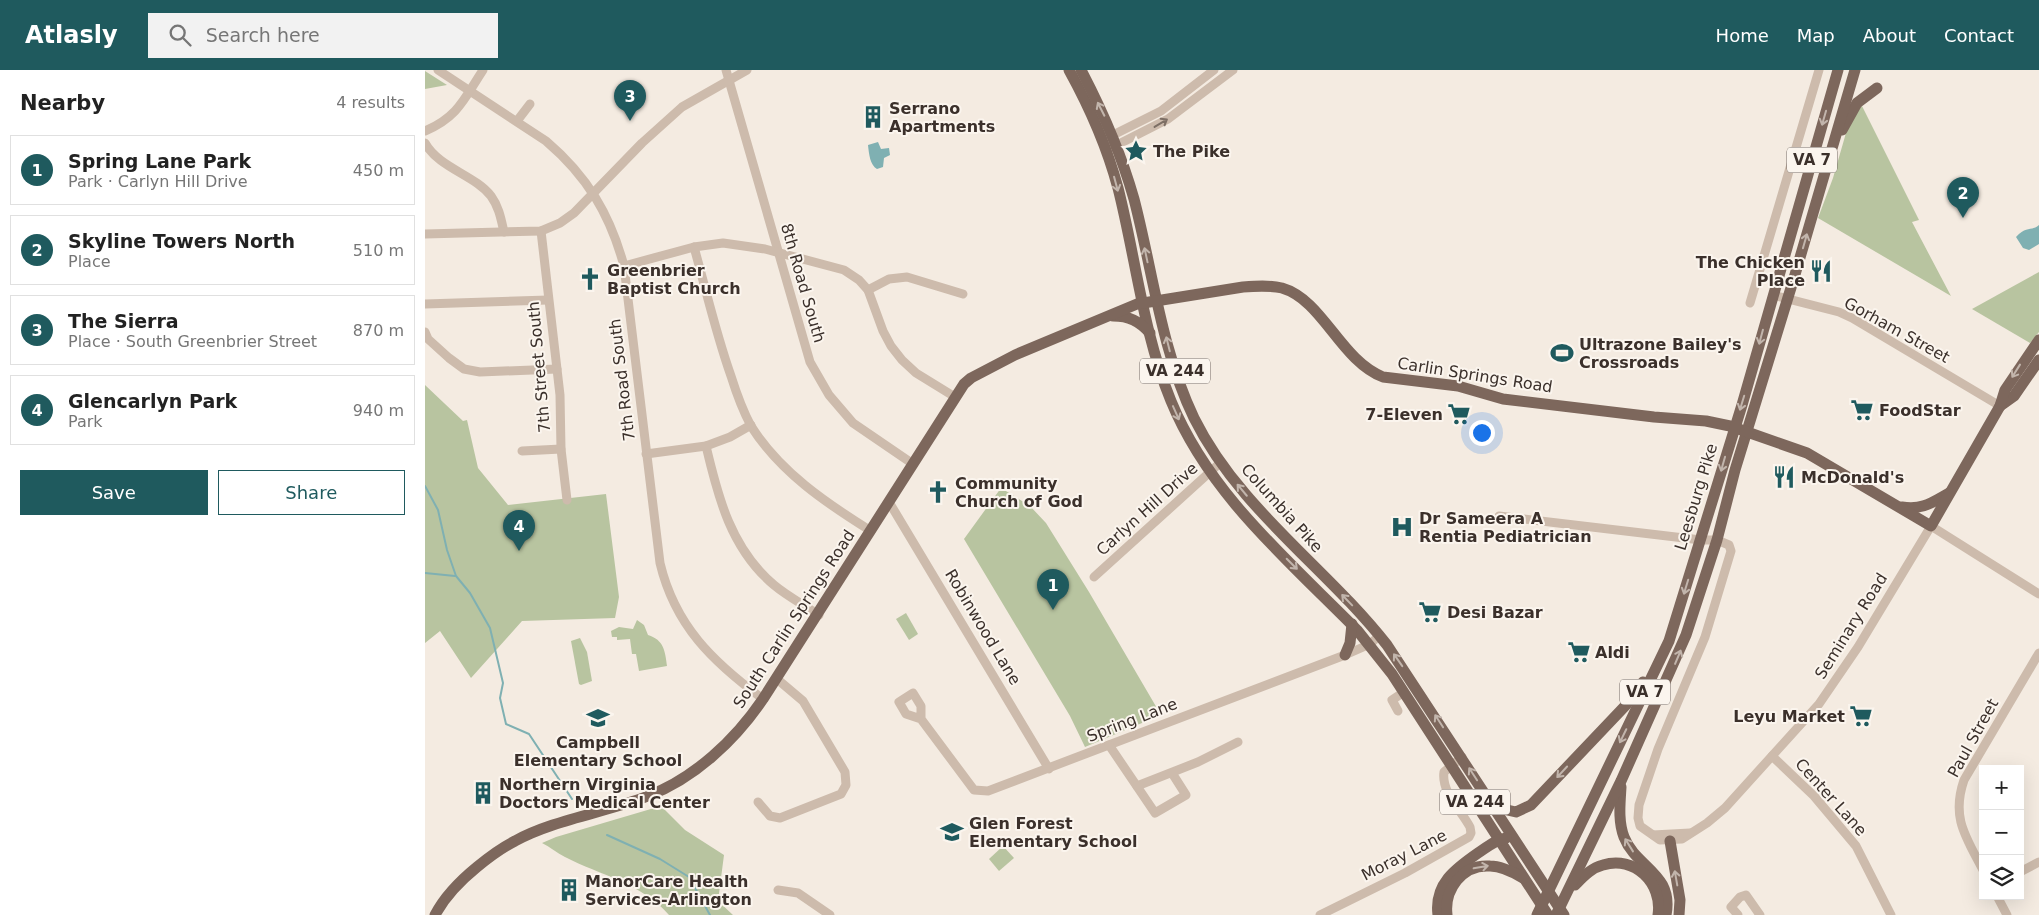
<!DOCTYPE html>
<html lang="en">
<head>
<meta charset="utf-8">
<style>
  :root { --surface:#fff; --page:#f2f2f2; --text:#222; --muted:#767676; --line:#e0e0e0; --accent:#1f5a5e }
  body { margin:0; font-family:"DejaVu Sans",sans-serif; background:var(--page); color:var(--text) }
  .controls { position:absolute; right:15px; bottom:15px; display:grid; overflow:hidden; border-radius:0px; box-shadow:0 5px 20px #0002 }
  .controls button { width:45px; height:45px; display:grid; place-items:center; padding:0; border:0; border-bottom:1px solid var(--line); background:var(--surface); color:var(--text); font:25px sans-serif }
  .you { position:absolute; left:1056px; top:362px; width:18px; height:18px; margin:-12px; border:4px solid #fff; border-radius:50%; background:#1a73e8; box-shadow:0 0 0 8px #1a73e833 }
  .badge { display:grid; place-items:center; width:32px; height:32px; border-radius:50%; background:var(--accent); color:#fff; font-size:16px; font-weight:700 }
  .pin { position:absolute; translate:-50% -41px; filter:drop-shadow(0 1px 2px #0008) }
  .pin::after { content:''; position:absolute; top:26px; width:18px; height:15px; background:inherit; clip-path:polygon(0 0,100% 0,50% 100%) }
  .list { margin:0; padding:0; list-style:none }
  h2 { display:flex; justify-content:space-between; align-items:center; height:65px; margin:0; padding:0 20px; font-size:21px }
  h2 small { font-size:16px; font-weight:400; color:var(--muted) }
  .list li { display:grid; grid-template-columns:32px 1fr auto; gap:15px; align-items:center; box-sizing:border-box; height:70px; margin:0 10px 10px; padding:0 10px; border:1px solid var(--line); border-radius:0px }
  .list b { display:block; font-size:19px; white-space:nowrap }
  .list p { margin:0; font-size:16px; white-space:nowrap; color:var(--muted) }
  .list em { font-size:16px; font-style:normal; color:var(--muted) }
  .actions { display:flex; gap:10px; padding:15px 20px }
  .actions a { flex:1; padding:11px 0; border:1px solid var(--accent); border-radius:0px; text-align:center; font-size:18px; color:var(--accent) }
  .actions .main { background:var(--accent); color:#fff }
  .icon { flex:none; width:28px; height:28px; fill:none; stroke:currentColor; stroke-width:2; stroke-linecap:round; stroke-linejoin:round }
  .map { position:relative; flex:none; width:1614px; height:845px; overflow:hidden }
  header { display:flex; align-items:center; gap:30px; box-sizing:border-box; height:70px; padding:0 25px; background:var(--accent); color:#fff }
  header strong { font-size:24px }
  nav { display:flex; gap:28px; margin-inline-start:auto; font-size:18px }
  .search { width:350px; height:45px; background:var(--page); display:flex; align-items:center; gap:12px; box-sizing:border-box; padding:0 18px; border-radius:0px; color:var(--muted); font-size:19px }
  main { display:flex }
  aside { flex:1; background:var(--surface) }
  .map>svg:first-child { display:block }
  .green { fill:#b8c4a0 }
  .water { fill:#7fb0b2 }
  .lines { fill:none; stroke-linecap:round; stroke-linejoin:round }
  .stream { stroke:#7fb0b2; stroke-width:2 }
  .minor { stroke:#cdbbac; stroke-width:9 }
  .major { stroke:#7d675c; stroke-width:11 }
  .oneway { stroke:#c2b5ac }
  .oneway2 { stroke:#7d6f65 }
  .labels { text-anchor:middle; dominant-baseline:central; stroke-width:4; stroke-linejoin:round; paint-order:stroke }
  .shield { fill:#fbf5ee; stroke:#756b66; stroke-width:1 }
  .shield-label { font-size:15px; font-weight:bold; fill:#3b302b }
  .poi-label { font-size:16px; font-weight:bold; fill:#3b302b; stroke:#fbf5ee; text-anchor:start }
  .street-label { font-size:16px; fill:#3b302b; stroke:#fbf5ee }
</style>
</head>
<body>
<header>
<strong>Atlasly</strong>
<div class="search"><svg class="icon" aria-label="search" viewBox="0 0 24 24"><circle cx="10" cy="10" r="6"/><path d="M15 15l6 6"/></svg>Search here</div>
<nav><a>Home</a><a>Map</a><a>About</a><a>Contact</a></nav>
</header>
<main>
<aside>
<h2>Nearby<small>4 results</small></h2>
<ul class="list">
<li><span class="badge">1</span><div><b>Spring Lane Park</b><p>Park · Carlyn Hill Drive</p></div><em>450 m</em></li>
<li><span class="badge">2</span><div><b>Skyline Towers North</b><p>Place</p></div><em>510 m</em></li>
<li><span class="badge">3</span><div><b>The Sierra</b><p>Place · South Greenbrier Street</p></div><em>870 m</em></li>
<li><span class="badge">4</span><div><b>Glencarlyn Park</b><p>Park</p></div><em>940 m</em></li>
</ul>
<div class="actions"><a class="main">Save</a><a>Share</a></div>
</aside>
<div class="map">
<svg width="1614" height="845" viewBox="0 0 1614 845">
  <rect width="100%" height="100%" fill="#f4ebe1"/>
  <g class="green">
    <polygon points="0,1 22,15 0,19"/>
    <polygon points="1436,34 1494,150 1487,152 1526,226 1393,148 1408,108 1423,56"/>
    <polygon points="1614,202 1614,262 1605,273 1547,239"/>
    <polygon points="0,315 38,351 42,350 53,398 83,435 181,424 194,527 190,548 97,551 46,608 15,561 0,573"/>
    <polygon points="576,418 605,436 621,453 664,522 736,645 660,677 645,646 539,469"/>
    <polygon points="481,543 493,564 484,570 471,549"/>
    <path d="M212,550l7,5 4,10c16,5 17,16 19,31l-28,5 -3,-17h-4l-2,-15 -13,1v-3h-5l-1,-6 8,-4 14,2z"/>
    <polygon points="155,568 162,582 167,611 156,615 154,614 146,571"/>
    <path d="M236,736l24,24 39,25 -6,46 15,14h-64c-26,-31 -69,-40 -104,-58 -8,-4 -15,-10 -23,-14l14,-6z"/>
    <polygon points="578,776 589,788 574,801 564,789"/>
  </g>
  <g class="water">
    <path d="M453,72l3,7 8,-1 1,7 -6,3 -1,9 -6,2c-7,-4 -8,-15 -9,-24z"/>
    <path d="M1614,155v19l-10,6 -6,-2 -7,-11c11,-12 15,-5 23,-12z"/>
  </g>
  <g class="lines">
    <g class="stream">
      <polyline points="0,416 13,440 22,480 31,506 45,523 65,558 78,613 75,628 81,654 104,664 147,729"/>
      <polyline points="0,503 30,506"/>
      <polyline points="182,765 235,789 264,807 285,845"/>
    </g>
    <g class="minor">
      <path d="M13,0l108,71c41,35 64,73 78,125l36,297c15,63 53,99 103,136"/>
      <polyline points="301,0 385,292 404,325 428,353 488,394"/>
      <polyline points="92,51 105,34"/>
      <path d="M0,61c33,-14 39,-32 58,-61"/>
      <polyline points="682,68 736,41 789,0"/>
      <path d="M0,73c14,25 50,32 66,53 8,11 10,23 13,36"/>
      <polyline points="686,78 743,49 808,0"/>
      <polyline points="116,161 135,325 136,379 142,430"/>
      <polyline points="0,164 116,161 135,153 149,143 217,73 257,37 322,0"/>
      <path d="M269,177c12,43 22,87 37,129 5,16 12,35 20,50 29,46 75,77 120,105"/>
      <polyline points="199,196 269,177 298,173 340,179 419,200 434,210 443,220 458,261 466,276 477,290 491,303 530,327"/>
      <polyline points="443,220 464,209 482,207 538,224"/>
      <polyline points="1348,225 1414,242 1427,248 1575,336"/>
      <polyline points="1325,233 1394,0"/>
      <polyline points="0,234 123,230"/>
      <polyline points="0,262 3,269 24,288 39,299 55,302 132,299"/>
      <path d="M281,376c12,51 25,103 68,139 13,11 30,20 45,30"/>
      <polyline points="97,381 136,379"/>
      <polyline points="221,384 281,376 305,367 326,355"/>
      <polyline points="464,432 624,699"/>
      <polyline points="1074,446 1276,470 1292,470 1304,475 1306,481 1280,567 1233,679 1214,735 1213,748 1215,756 1235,770 1257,769 1282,753 1300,738 1394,634 1433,577 1506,456 1614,524"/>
      <polyline points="669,507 796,392"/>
      <polyline points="973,641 967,630 979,622"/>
      <polyline points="496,649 496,636 488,623 474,632 481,644 496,649 549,720 563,721 920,585 945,574 955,565"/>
      <polyline points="684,675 730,743 761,725 747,703"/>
      <polyline points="1347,686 1389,726 1431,776 1466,845"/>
      <polyline points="712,716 773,692 813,672"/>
      <polyline points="333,732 345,746 355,748 416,724 421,715 420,702 378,631 352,609"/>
      <polyline points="1228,765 1265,763"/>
      <path d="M1558,800c-17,-33 -32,-52 -19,-90l75,-127"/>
      <polyline points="1595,802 1614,792"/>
      <polyline points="353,820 373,823 405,845"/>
      <polyline points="1572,826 1582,845"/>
      <path d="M895,845l85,-42 64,-36 2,-4 -1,-6c-9,-17 -29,-35 -26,-55l18,-15"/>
      <polyline points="1313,845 1306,837 1315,827 1321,825 1335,845"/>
    </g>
    <g class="major">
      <path d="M644,0c21,38 38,77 49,118 18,71 25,145 53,213 38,93 117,159 186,229l35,44 156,241"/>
      <path d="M656,0c22,42 40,83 53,129 19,73 27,150 60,219 45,91 132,149 193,227l177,270"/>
      <polyline points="1417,60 1432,33 1452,18"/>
      <path d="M688,246c16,0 26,5 37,17"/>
      <polyline points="1575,336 1589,326 1614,290"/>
      <path d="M1477,437c21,3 29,-4 47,-14"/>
      <polyline points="920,585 925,573 927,554"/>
      <path d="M1196,717c-1,17 -3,34 3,50 12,31 50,36 42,78"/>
      <polyline points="1069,737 1091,742 1106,735 1201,635 1218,612"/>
      <polyline points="1245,771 1255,830 1254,845"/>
      <path d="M1150,815c8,-8 16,-17 28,-20 31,-10 60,18 55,50"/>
      <polyline points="1132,843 1196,711 1261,565 1292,470 1310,400 1369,208 1430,0"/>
      <path d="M10,845c10,-19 26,-35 42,-48 12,-10 24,-19 38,-26 38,-21 92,-29 133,-45 47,-18 87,-56 115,-97l201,-315 7,-6 44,-23 122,-51 106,-17c13,-1 26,-2 39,1 41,12 58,72 101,89l75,9 45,13 151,18 52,4 24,5 77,27 124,73 69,-120 5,-16 34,-50"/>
      <path d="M1013,845c-4,-31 17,-46 40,-62 9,-6 17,-13 28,-15"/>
      <path d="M1022,845c-3,-25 15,-51 43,-49 12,0 23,6 33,12"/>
      <polyline points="1112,845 1244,571 1317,335 1413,0"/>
    </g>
  </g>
  <defs><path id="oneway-shaft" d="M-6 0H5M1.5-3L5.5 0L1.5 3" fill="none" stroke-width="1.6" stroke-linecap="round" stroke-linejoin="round" transform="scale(1.25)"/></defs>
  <g class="oneway">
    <use href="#oneway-shaft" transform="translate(676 39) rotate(-117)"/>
    <use href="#oneway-shaft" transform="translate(1399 48) rotate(106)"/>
    <use href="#oneway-shaft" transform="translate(691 114) rotate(75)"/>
    <use href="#oneway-shaft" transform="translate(1380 171) rotate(-74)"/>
    <use href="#oneway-shaft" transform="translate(721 185) rotate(-102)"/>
    <use href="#oneway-shaft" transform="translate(1336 267) rotate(105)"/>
    <use href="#oneway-shaft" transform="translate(743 274) rotate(-104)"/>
    <use href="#oneway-shaft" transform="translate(1591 301) rotate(122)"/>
    <use href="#oneway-shaft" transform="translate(1317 333) rotate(107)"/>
    <use href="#oneway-shaft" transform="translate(751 343) rotate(66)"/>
    <use href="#oneway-shaft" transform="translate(1298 394) rotate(106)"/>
    <use href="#oneway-shaft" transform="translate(817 420) rotate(-130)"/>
    <use href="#oneway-shaft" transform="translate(867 494) rotate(45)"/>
    <use href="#oneway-shaft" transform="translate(1261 517) rotate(107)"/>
    <use href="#oneway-shaft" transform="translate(922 530) rotate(-134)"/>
    <use href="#oneway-shaft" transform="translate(1253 587) rotate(-67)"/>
    <use href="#oneway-shaft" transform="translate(973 590) rotate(-125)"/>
    <use href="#oneway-shaft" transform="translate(1014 651) rotate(-123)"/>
    <use href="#oneway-shaft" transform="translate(1198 666) rotate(116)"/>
    <use href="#oneway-shaft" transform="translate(1137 702) rotate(133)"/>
    <use href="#oneway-shaft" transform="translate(1048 704) rotate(-123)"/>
    <use href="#oneway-shaft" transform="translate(1204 775) rotate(-122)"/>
    <use href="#oneway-shaft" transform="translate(1056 797) rotate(-10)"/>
    <use href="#oneway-shaft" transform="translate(1251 808) rotate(-100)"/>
  </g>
  <use class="oneway2" href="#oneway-shaft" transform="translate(736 53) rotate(-31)"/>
  <defs>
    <symbol id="building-bare" viewBox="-9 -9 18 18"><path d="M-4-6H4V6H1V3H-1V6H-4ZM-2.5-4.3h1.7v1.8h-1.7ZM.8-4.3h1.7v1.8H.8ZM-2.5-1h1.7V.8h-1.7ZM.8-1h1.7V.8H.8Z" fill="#1f5a5e" stroke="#fbf5ee" stroke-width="2.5" paint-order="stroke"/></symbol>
    <symbol id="sight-bare" viewBox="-9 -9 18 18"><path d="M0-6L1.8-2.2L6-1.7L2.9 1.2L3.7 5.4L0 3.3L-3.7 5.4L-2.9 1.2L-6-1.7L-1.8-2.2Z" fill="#1f5a5e" stroke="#fbf5ee" stroke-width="2.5" paint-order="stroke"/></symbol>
    <symbol id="restaurant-bare" viewBox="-9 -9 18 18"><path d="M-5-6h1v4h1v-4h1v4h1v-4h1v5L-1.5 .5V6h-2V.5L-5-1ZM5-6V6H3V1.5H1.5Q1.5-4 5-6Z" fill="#1f5a5e" stroke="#fbf5ee" stroke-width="2.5" paint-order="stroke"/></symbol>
    <symbol id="church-bare" viewBox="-9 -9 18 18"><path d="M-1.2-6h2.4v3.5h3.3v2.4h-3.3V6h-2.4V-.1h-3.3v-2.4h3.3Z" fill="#1f5a5e" stroke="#fbf5ee" stroke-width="2.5" paint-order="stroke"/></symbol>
    <symbol id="stadium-bare" viewBox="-9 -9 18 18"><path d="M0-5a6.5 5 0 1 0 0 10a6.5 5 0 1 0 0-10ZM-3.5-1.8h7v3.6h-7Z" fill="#1f5a5e" stroke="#fbf5ee" stroke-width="2.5" paint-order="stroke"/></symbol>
    <symbol id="supermarket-bare" viewBox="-9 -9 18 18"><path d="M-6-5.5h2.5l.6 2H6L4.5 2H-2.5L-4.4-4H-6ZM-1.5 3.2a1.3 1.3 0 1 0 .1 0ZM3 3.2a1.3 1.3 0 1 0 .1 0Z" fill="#1f5a5e" stroke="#fbf5ee" stroke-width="2.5" paint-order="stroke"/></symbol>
    <symbol id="hospital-bare" viewBox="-9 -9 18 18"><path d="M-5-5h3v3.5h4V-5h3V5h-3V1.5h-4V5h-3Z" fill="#1f5a5e" stroke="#fbf5ee" stroke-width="2.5" paint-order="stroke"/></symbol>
    <symbol id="school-bare" viewBox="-9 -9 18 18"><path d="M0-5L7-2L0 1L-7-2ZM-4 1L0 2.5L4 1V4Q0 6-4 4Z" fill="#1f5a5e" stroke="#fbf5ee" stroke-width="2.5" paint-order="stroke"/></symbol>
  </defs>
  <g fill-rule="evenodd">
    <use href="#building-bare" x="432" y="31" width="32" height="32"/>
    <use href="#sight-bare" x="695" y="65" width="32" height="32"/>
    <use href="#restaurant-bare" x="1380" y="185" width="32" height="32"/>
    <use href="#church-bare" x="149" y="193" width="32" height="32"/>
    <use href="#stadium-bare" x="1121" y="267" width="32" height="32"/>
    <use href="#supermarket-bare" x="1421" y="324" width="32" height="32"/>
    <use href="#supermarket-bare" x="1018" y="328" width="32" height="32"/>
    <use href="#restaurant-bare" x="1343" y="391" width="32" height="32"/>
    <use href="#church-bare" x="497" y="406" width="32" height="32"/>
    <use href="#hospital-bare" x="961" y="441" width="32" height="32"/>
    <use href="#supermarket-bare" x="989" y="526" width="32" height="32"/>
    <use href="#supermarket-bare" x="1138" y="566" width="32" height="32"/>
    <use href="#supermarket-bare" x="1420" y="630" width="32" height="32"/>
    <use href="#school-bare" x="157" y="632" width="32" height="32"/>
    <use href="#building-bare" x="42" y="707" width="32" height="32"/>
    <use href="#school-bare" x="511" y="746" width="32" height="32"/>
    <use href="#building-bare" x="128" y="804" width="32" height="32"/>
  </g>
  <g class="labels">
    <g class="shield">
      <rect x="1362" y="77.5" width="50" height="25" rx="4"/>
      <rect x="715" y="288.5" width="70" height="25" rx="4"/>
      <rect x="1195" y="609.5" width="50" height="25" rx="4"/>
      <rect x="1015" y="719.5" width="70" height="25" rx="4"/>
    </g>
    <g class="shield-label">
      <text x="1387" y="90">VA 7</text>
      <text x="750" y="301">VA 244</text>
      <text x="1220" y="622">VA 7</text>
      <text x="1050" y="732">VA 244</text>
    </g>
    <g class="poi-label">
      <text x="464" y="38">Serrano<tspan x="464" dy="18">Apartments</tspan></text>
      <text x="728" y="81">The Pike</text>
      <text x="1380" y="192" text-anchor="end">The Chicken<tspan x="1380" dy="18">Place</tspan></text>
      <text x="182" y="200">Greenbrier<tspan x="182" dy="18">Baptist Church</tspan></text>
      <text x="1154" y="274">Ultrazone Bailey's<tspan x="1154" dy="18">Crossroads</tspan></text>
      <text x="1454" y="340">FoodStar</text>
      <text x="1018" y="344" text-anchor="end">7-Eleven</text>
      <text x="1376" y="407">McDonald's</text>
      <text x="530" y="413">Community<tspan x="530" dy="18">Church of God</tspan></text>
      <text x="994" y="448">Dr Sameera A<tspan x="994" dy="18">Rentia Pediatrician</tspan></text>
      <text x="1022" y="542">Desi Bazar</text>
      <text x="1170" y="582">Aldi</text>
      <text x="1420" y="646" text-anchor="end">Leyu Market</text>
      <text x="173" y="672" text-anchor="middle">Campbell<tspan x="173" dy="18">Elementary School</tspan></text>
      <text x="74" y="714">Northern Virginia<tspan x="74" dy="18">Doctors Medical Center</tspan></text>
      <text x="544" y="753">Glen Forest<tspan x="544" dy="18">Elementary School</tspan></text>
      <text x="160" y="811">ManorCare Health<tspan x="160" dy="18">Services-Arlington</tspan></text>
    </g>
    <g class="street-label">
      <text transform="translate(378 213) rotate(74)">8th Road South</text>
      <text transform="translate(1472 260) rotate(29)">Gorham Street</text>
      <text transform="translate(114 297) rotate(-95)">7th Street South</text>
      <text transform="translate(1050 305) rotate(9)">Carlin Springs Road</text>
      <text transform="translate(197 310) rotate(-97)">7th Road South</text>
      <text transform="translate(1271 427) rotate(-73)">Leesburg Pike</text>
      <text transform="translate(857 438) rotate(48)">Columbia Pike</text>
      <text transform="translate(722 439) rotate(-42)">Carlyn Hill Drive</text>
      <text transform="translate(369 549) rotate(-57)">South Carlin Springs Road</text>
      <text transform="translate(1426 556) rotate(-58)">Seminary Road</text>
      <text transform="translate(558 557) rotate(59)">Robinwood Lane</text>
      <text transform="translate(707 650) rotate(-21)">Spring Lane</text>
      <text transform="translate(1548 668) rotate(-61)">Paul Street</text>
      <text transform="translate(1406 727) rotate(48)">Center Lane</text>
      <text transform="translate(979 785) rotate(-27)">Moray Lane</text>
    </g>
  </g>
</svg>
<div class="controls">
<button>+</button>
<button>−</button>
<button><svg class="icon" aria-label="layers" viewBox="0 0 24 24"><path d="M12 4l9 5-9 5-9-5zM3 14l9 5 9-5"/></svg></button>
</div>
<div class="you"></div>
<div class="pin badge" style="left:628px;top:540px">1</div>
<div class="pin badge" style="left:1538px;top:148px">2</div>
<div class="pin badge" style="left:205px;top:51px">3</div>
<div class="pin badge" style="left:94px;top:481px">4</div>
</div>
</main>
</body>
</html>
